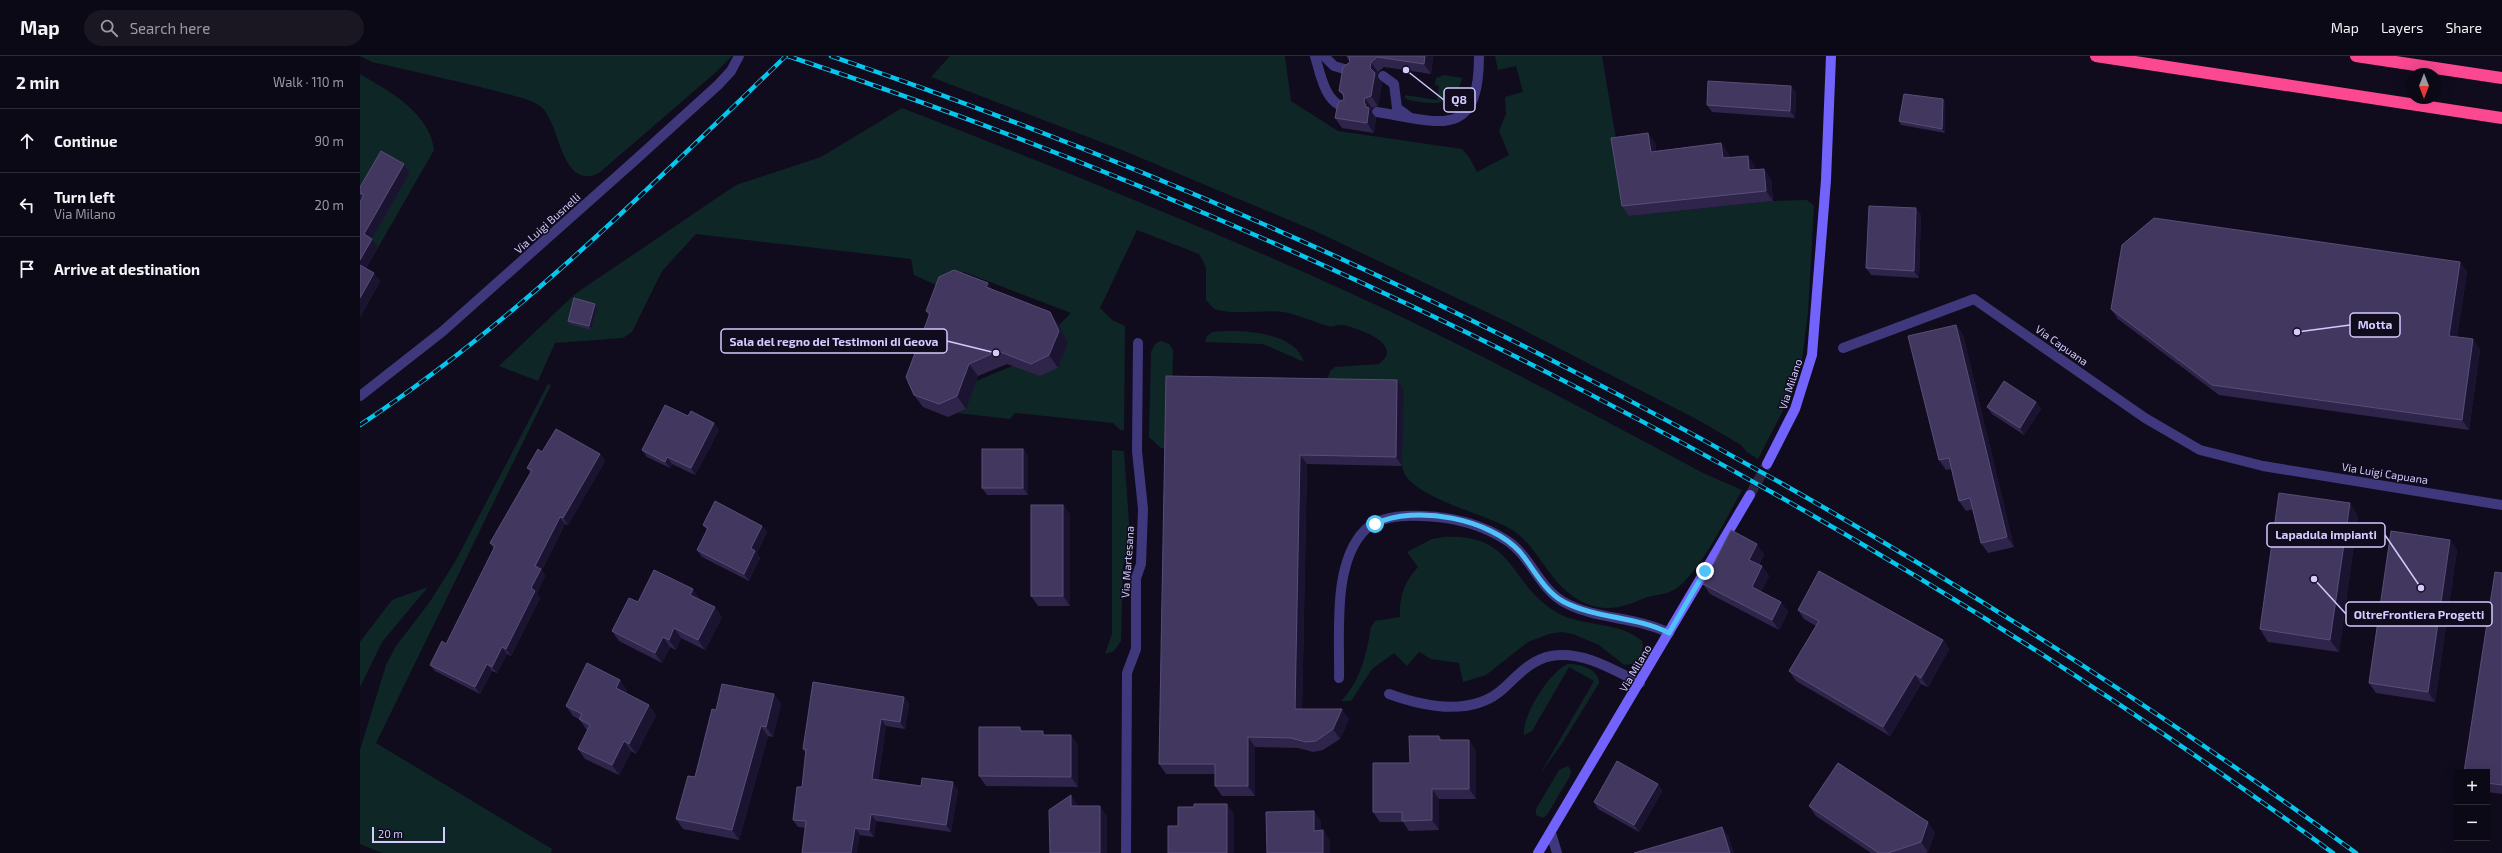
<!DOCTYPE html>
<html lang="en">
<head>
<meta charset="utf-8">
<style>
  :root { --surface:#0c0916; --page:#1a1723; --text:#f1f3f6; --muted:#9a9aa1; --line:#2c2a35 }
  body { margin:0; font-family:"Exo 2",sans-serif; background:var(--page); color:var(--text) }
  .controls { position:absolute; right:12px; bottom:12px; display:grid; overflow:hidden; border-radius:0px; box-shadow:0 4px 16px #0002 }
  .controls button { width:36px; height:36px; display:grid; place-items:center; padding:0; border:0; border-bottom:1px solid var(--line); background:var(--surface); color:var(--text); font:20px sans-serif }
  .compass { position:absolute; left:2046px; top:12px; width:36px; height:36px; border-radius:50%; background:var(--surface); box-shadow:0 4px 16px #0002; rotate:180deg }
  .scale { position:absolute; left:12px; bottom:10px; width:73px; box-sizing:border-box; padding-left:4px; border:2px solid #d3cafe; border-top:0; font-size:11px; line-height:14px; white-space:nowrap; color:#d3cafe; -webkit-text-stroke:3px #100c1d; paint-order:stroke }
  .stop { position:absolute; width:12px; height:12px; margin:-9px; border:3px solid #4fc3f7; border-radius:50%; background:#fff }
  .stop.end { background:#4fc3f7; border-color:#fff; box-shadow:0 1px 4px #0008 }
  .list { margin:0; padding:0; list-style:none }
  h2 { display:flex; justify-content:space-between; align-items:center; height:52px; margin:0; padding:0 16px; font-size:17px }
  h2 small { font-size:13px; font-weight:400; color:var(--muted) }
  .list li { display:grid; grid-template-columns:26px 1fr auto; gap:12px; align-items:center; box-sizing:border-box; height:64px; padding:0 16px; border-top:1px solid var(--line) }
  .list b { display:block; font-size:15px; white-space:nowrap }
  .list p { margin:0; font-size:13px; white-space:nowrap; color:var(--muted) }
  .list em { font-size:13px; font-style:normal; color:var(--muted) }
  .icon { flex:none; width:22px; height:22px; fill:none; stroke:currentColor; stroke-width:2; stroke-linecap:round; stroke-linejoin:round }
  .map { position:relative; flex:none; width:2142px; height:797px; overflow:hidden }
  header { display:flex; align-items:center; gap:24px; box-sizing:border-box; height:56px; padding:0 20px; background:var(--surface); border-bottom:1px solid var(--line) }
  header strong { font-size:19px }
  nav { display:flex; gap:22px; margin-inline-start:auto; font-size:14px }
  .search { width:280px; height:36px; background:var(--page); display:flex; align-items:center; gap:10px; box-sizing:border-box; padding:0 14px; border-radius:22px; color:var(--muted); font-size:15px }
  main { display:flex }
  aside { flex:1; background:var(--surface) }
  .map>svg:first-child { display:block }
  .green { fill:#0f2627 }
  .lines { fill:none; stroke-linecap:round; stroke-linejoin:round }
  .secondary-tunnel { stroke:#2d283f; stroke-width:10; stroke-dasharray:10 5; stroke-linecap:butt }
  .lane { stroke:#3f387c; stroke-width:10 }
  .street { stroke:#3f387c; stroke-width:10 }
  .secondary { stroke:#7263fc; stroke-width:10 }
  .highway { stroke:#fb4891; stroke-width:12 }
  .rail-casing { stroke:#05c7ee; stroke-width:4.5 }
  .rail { stroke:#100c1d; stroke-width:3; stroke-dasharray:9; stroke-linecap:butt }
  .wall { fill:#2f254b }
  .shaded-wall { fill:#1b1431 }
  .building { fill:#41375f; stroke:#584e78 }
  .route { stroke:#4fc3f7; stroke-width:5 }
  .labels { text-anchor:middle; dominant-baseline:central; stroke-width:3; stroke-linejoin:round; paint-order:stroke }
  .street-label { font-size:11px; fill:#d3cafe; stroke:#100c1d }
  .leader { fill:none; stroke:#d3cafe; stroke-width:1.5 }
  .callout-dot { fill:#d3cafe; stroke:#100c1d; stroke-width:1.5 }
  .callout { fill:#100c1d; stroke:#d3cafe; stroke-width:1.5 }
  .callout-label { font-size:12px; text-anchor:middle; font-weight:bold; fill:#d3cafe }
</style>
</head>
<body>
<header>
<strong>Map</strong>
<div class="search"><svg class="icon" aria-label="search" viewBox="0 0 24 24"><circle cx="10" cy="10" r="6"/><path d="M15 15l6 6"/></svg>Search here</div>
<nav><a>Map</a><a>Layers</a><a>Share</a></nav>
</header>
<main>
<aside>
<h2>2 min<small>Walk · 110 m</small></h2>
<ul class="list">
<li><svg class="icon" aria-label="ahead" viewBox="0 0 24 24"><path d="M12 20V5M6 11l6-6 6 6"/></svg><div><b>Continue</b></div><em>90 m</em></li>
<li><svg class="icon" aria-label="left" viewBox="0 0 24 24"><path d="M17 20v-9H6M10 6l-5 5 5 5"/></svg><div><b>Turn left</b><p>Via Milano</p></div><em>20 m</em></li>
<li><svg class="icon" aria-label="arrive" viewBox="0 0 24 24"><path d="M6 21V4h12l-3 4 3 4H6"/></svg><div><b>Arrive at destination</b></div></li>
</ul>
</aside>
<div class="map">
<svg width="2142" height="797" viewBox="0 0 2142 797">
  <rect width="100%" height="100%" fill="#100c1d"/>
  <g class="green">
    <path d="M0,0h372l-17,17 -116,100c-39,19 -39,-54 -59,-67 -11,-8 -27,-10 -40,-14 -42,-11 -85,-20 -128,-30z"/>
    <polygon points="590,0 925,0 931,45 978,75 1102,93 1109,101 1117,116 1149,99 1139,75 1146,58 1145,41 1163,36 1156,10 1138,14 1135,0 1242,0 1269,160 1413,145 1447,144 1454,150 1448,256 1442,304 1432,337 1398,403 1387,396 1381,389 1340,365 1156,270 955,175 762,94 571,21"/>
    <path d="M0,18c29,17 70,39 74,76l-70,122 16,9 -20,36z"/>
    <path d="M1084,19l18,3c-5,24 -21,27 -42,24 -5,-1 -11,-1 -15,-4v-3l32,5 2,-14 -4,-1 1,-7z"/>
    <path d="M542,52c150,58 299,117 446,184 121,55 238,118 355,181l39,17c-15,27 -41,80 -65,98 -11,8 -25,6 -37,12 -25,11 -47,12 -70,-6 -23,-17 -33,-47 -56,-63 -24,-17 -108,-33 -112,-65 -2,-25 1,-51 2,-76l-77,-9 3,-10 5,-4 44,-3c27,-20 -22,-36 -36,-39 -6,-1 -9,3 -15,1 -14,-4 -29,-11 -44,-14 -22,-3 -48,4 -70,-3l-8,-9v-33l-7,-13 -62,-24 -37,78 12,12 13,6 -1,104h-4l-7,-7 -98,-10 -5,6 -53,-6 9,-4 10,-28 92,-38 -9,-18 12,-12 -107,-41 -28,13 -22,-10 -3,-16 -215,-25 -34,37 -30,61 -9,6 -68,5 -17,38 -39,-15 76,-72 161,-109 85,-28z"/>
    <path d="M852,276c27,-3 83,-1 92,30l-41,-18 -58,-2 2,-6z"/>
    <polygon points="801,285 809,288 813,294 811,392 801,392 789,381 791,296 795,288"/>
    <polygon points="188,328 191,329 16,687 192,793 191,797 22,797 0,788 0,694 26,609 36,590 69,547 95,506"/>
    <polygon points="752,394 764,395 770,481 768,497 763,510 761,585 754,595 745,598 752,578"/>
    <path d="M1084,481c71,-3 64,44 109,73 25,18 66,10 89,31 3,9 -3,17 -10,23l-8,1 -25,-20 -26,-11 -12,-2 -12,2 -21,8 -42,33 -23,7 -4,-19 -28,-4 -12,-7 -12,14 -13,-13 -22,16 -21,32h-10c19,-19 26,-48 30,-74l4,-6 25,-4c-1,-20 4,-35 18,-50l-11,-15 25,-13z"/>
    <polygon points="68,531 22,586 0,631 0,586 32,544"/>
    <path d="M1208,608c12,0 31,5 31,19l-36,59 -23,32 54,-93 -25,-14 -37,64 -8,4c-2,-20 26,-64 44,-71z"/>
    <polygon points="1208,710 1211,715 1210,720 1187,759 1183,762 1176,759 1176,753 1199,714"/>
  </g>
  <g class="lines">
    <polyline class="secondary-tunnel" points="1390,439 1407,408"/>
    <g class="lane">
      <path d="M955,0c5,17 10,47 30,51"/>
      <polyline points="964,0 974,10 991,15"/>
      <polyline points="1023,20 1034,28 1037,52 1048,60"/>
      <path d="M1017,56c62,10 102,29 102,-56"/>
      <path d="M979,622c1,-44 -7,-115 26,-148 14,-14 40,-15 58,-14 29,1 58,8 83,24 24,15 32,46 56,61 32,19 73,15 107,32"/>
      <path d="M1029,638c36,13 84,23 115,-6 15,-14 27,-28 47,-32 31,-6 63,14 89,27"/>
    </g>
    <g class="street">
      <polyline points="1483,292 1614,243 1785,362 1840,394 1903,410 2142,449"/>
      <polyline points="0,340 83,275 273,106 358,29 371,15 379,0"/>
      <polyline points="1191,777 1197,797"/>
      <polyline points="766,797 767,617 776,593 776,522 781,508 783,453 777,395 778,287"/>
    </g>
    <g class="secondary">
      <polyline points="1407,408 1435,353 1452,299 1466,124 1471,0"/>
      <polyline points="1178,797 1390,439"/>
    </g>
    <g class="highway">
      <polyline points="1736,0 2142,62"/>
      <polyline points="1996,0 2142,22"/>
    </g>
    <defs>
      <g id="rail">
        <path d="M428,0c551,183 1076,455 1545,797"/>
        <path d="M471,0c544,185 1060,459 1525,797"/>
        <path d="M0,369c157,-104 291,-239 426,-369"/>
      </g>
    </defs>
    <use href="#rail" class="rail-casing"/>
    <use href="#rail" class="rail"/>
  </g>
  <g class="wall">
    <polygon points="986,0 1073,0 1071,18 1024,11 1018,16 1017,21 1022,27 1018,50 1012,52 1011,55 1016,62 1014,77 982,72 975,62 984,43 984,41 979,35 990,6"/>
    <polygon points="1431,30 1436,37 1435,62 1352,56 1347,49"/>
    <polygon points="1583,43 1585,47 1585,77 1541,69 1539,65"/>
    <polygon points="1288,77 1295,87 1296,95 1361,87 1368,97 1369,102 1395,110 1395,114 1411,123 1413,145 1269,160 1262,150"/>
    <polygon points="44,108 50,117 12,183 18,191 6,212 20,225 0,261 0,146 2,142 0,138 0,131"/>
    <polygon points="1561,159 1559,222 1511,219 1506,212"/>
    <polygon points="2100,206 2107,216 2097,281 2120,293 2109,374 1859,339 1758,263 1751,253"/>
    <polygon points="633,234 699,269 708,287 698,312 680,320 647,308 618,320 606,353 588,361 563,351 554,339 569,260 566,255"/>
    <polygon points="235,248 237,252 231,274 210,268 208,265"/>
    <polygon points="1596,269 1603,279 1654,491 1628,497 1621,487 1613,453 1606,455 1599,445 1591,413 1586,414 1579,404"/>
    <polygon points="806,320 1044,334 1042,410 947,408 942,653 989,663 980,683 963,694 953,696 938,692 895,691 895,740 862,740 855,730 855,718 806,718 799,708"/>
    <polygon points="1676,346 1681,353 1664,379 1632,358 1627,351"/>
    <polygon points="328,360 359,374 335,419 312,408 310,412 287,401 282,394"/>
    <polygon points="663,393 668,400 668,439 627,439 622,432"/>
    <polygon points="182,396 240,398 245,405 208,469 205,468 182,514 185,520 177,537 180,542 151,600 147,598 137,617 132,615 120,638 75,615 70,609 86,588 134,493 130,487 171,417 167,412"/>
    <polygon points="703,449 710,459 710,550 678,550 671,540"/>
    <polygon points="1998,460 1979,596 1908,586 1900,573"/>
    <polygon points="343,469 402,470 407,476 397,497 400,502 389,525 342,501 337,494 347,474"/>
    <polygon points="2097,494 2075,646 2016,637 2009,627"/>
    <polygon points="1404,498 1399,509 1402,510 1409,520 1401,536 1421,546 1428,556 1419,574 1350,538 1343,528"/>
    <polygon points="2142,517 2142,738 2127,736 2127,716"/>
    <polygon points="340,543 340,544 362,561 345,594 321,582 316,594 310,591 302,607 259,585 252,575 278,546"/>
    <polygon points="1438,554 1583,584 1589,593 1568,631 1561,628 1530,680 1436,625 1429,615 1456,570 1444,563"/>
    <polygon points="267,634 266,637 296,659 276,698 271,695 259,719 225,703 218,693 228,674 226,673 219,663 213,660 206,650"/>
    <polygon points="414,638 421,648 413,681 408,680 379,784 323,773 316,763 335,721 356,654"/>
    <polygon points="544,641 549,648 545,673 526,670 518,724 561,730 598,734 591,776 516,765 514,781 438,771 433,764 442,731 446,697 443,693"/>
    <polygon points="660,671 662,675 685,679 718,689 718,731 626,730 619,720"/>
    <polygon points="1079,680 1082,684 1116,694 1116,743 1079,743 1079,774 1049,775 1043,766 1020,766 1013,756 1050,707"/>
    <polygon points="1298,728 1302,735 1279,776 1238,753 1234,746"/>
    <polygon points="1449,750 1575,776 1568,796 1566,797 1511,797 1456,760"/>
  </g>
  <g class="shaded-wall">
    <polygon points="1065,0 1073,0 1071,18 1064,8"/>
    <polygon points="1011,6 1018,16 1017,21 1022,27 1018,50 1011,40 1010,12"/>
    <polygon points="1431,30 1436,37 1435,62 1430,55"/>
    <polygon points="1005,42 1012,52 1011,55 1016,62 1014,77 1007,67 1006,51 1004,45"/>
    <polygon points="1583,43 1585,47 1585,77 1582,73"/>
    <polygon points="1288,77 1295,87 1298,106 1291,96"/>
    <polygon points="1361,87 1368,97 1370,112 1363,102"/>
    <polygon points="1388,100 1395,110 1396,124 1389,114"/>
    <polygon points="44,108 50,117 12,183 18,191 4,216 0,211 0,204 4,178"/>
    <polygon points="1404,113 1411,123 1413,145 1406,135"/>
    <polygon points="1556,152 1561,159 1559,222 1554,215"/>
    <polygon points="2100,206 2107,216 2096,290 2089,280"/>
    <polygon points="14,217 20,225 0,261 0,242"/>
    <polygon points="628,227 637,240 626,231"/>
    <polygon points="235,248 237,252 231,274 229,270"/>
    <polygon points="690,256 699,269 708,287 698,312 689,299"/>
    <polygon points="1596,269 1603,279 1654,491 1647,481"/>
    <polygon points="2113,283 2120,293 2109,374 2102,364"/>
    <polygon points="609,308 618,320 606,353 597,340"/>
    <polygon points="1037,324 1044,334 1042,410 1036,401"/>
    <polygon points="1676,346 1681,353 1664,379 1660,372"/>
    <polygon points="354,367 359,374 335,419 331,412"/>
    <polygon points="663,393 668,400 668,439 663,432"/>
    <polygon points="240,398 245,405 208,469 203,462"/>
    <polygon points="940,399 947,408 942,662 935,653"/>
    <polygon points="307,401 312,408 310,412 305,406"/>
    <polygon points="1990,447 1998,460 1979,596 1970,584"/>
    <polygon points="703,449 710,459 710,550 703,540"/>
    <polygon points="200,461 205,468 182,514 185,520 177,537 180,542 151,600 146,593 171,532 175,510"/>
    <polygon points="402,470 407,476 397,497 400,502 389,525 384,518 391,492"/>
    <polygon points="2090,484 2097,494 2075,646 2068,636"/>
    <polygon points="1397,488 1404,498 1396,514 1389,504"/>
    <polygon points="1402,510 1409,520 1399,541 1392,531"/>
    <polygon points="333,533 340,543 337,549 330,539"/>
    <polygon points="1421,546 1428,556 1419,574 1412,564"/>
    <polygon points="355,551 362,561 345,594 338,584"/>
    <polygon points="314,572 321,582 316,594 309,584"/>
    <polygon points="303,581 310,591 302,607 295,597"/>
    <polygon points="1583,584 1589,593 1568,631 1561,622"/>
    <polygon points="142,591 147,598 137,617 132,611"/>
    <polygon points="127,608 132,615 120,638 115,631"/>
    <polygon points="1555,618 1561,628 1530,680 1523,671"/>
    <polygon points="260,624 267,634 263,642 256,632"/>
    <polygon points="414,638 421,648 413,681 406,671"/>
    <polygon points="544,641 549,648 545,673 540,666"/>
    <polygon points="289,649 296,659 276,698 269,688"/>
    <polygon points="982,653 989,663 980,683 973,673"/>
    <polygon points="521,663 526,670 517,730 512,723"/>
    <polygon points="401,670 408,680 379,784 372,774"/>
    <polygon points="711,679 718,689 718,731 711,721"/>
    <polygon points="888,681 895,691 895,740 888,730"/>
    <polygon points="1109,684 1116,694 1116,743 1109,733"/>
    <polygon points="264,685 271,695 259,719 252,709"/>
    <polygon points="593,726 598,734 591,776 586,769"/>
    <polygon points="1298,728 1302,735 1279,776 1274,769"/>
    <polygon points="1072,733 1079,743 1079,774 1072,764"/>
    <polygon points="711,739 718,749 718,760 711,750"/>
    <polygon points="867,748 874,758 874,797 867,797"/>
    <polygon points="740,750 747,760 747,797 740,797"/>
    <polygon points="954,755 961,765 961,785 954,775"/>
    <polygon points="511,758 516,765 514,781 509,774"/>
    <polygon points="1568,766 1575,776 1568,796 1561,786"/>
    <polygon points="1362,771 1369,781 1374,797 1370,797"/>
    <polygon points="495,772 500,779 497,797 491,797"/>
    <polygon points="963,774 970,784 970,797 963,797"/>
  </g>
  <g class="building">
    <polygon points="988,0 1065,0 1064,8 1017,1 1011,6 1010,12 1015,17 1011,40 1005,42 1004,45 1006,51 1009,52 1007,67 975,62 978,47 984,43 983,37 979,35 983,11 990,6 989,1"/>
    <polygon points="1348,25 1431,30 1430,55 1347,49"/>
    <polygon points="1544,38 1583,43 1582,73 1539,65"/>
    <polygon points="1288,77 1291,96 1361,87 1363,102 1388,100 1389,114 1404,113 1406,135 1262,150 1251,82"/>
    <polygon points="21,95 44,108 4,178 12,183 0,204 0,146 4,139 0,137 0,131"/>
    <polygon points="1509,150 1556,152 1554,215 1506,212"/>
    <polygon points="1794,162 2100,206 2089,280 2113,283 2102,364 1852,329 1751,253 1762,189"/>
    <polygon points="0,209 14,217 0,242"/>
    <polygon points="594,214 628,227 626,231 690,256 699,275 689,299 671,308 638,295 609,308 597,340 579,348 554,339 546,321 570,257 566,255 579,221"/>
    <polygon points="214,242 235,248 229,270 208,265"/>
    <polygon points="1596,269 1647,481 1621,487 1610,442 1599,445 1589,402 1579,404 1548,280"/>
    <polygon points="806,320 1037,324 1036,401 940,399 935,653 982,653 973,673 956,685 946,686 931,682 888,681 888,730 855,730 855,708 799,708"/>
    <polygon points="1644,325 1676,346 1660,372 1627,351"/>
    <polygon points="305,349 328,360 331,355 354,367 331,412 307,401 305,406 282,394"/>
    <polygon points="196,373 240,398 203,462 200,461 175,510 181,513 171,532 175,535 146,593 142,591 132,611 127,608 115,631 70,609 82,585 86,588 135,490 130,487 172,414 167,412 178,393 182,396"/>
    <rect x="622" y="393" width="41" height="39"/>
    <polygon points="1919,437 1990,447 1970,584 1900,573"/>
    <polygon points="355,445 402,470 391,492 395,495 384,518 337,494 348,472 343,469"/>
    <rect x="671" y="449" width="32" height="91"/>
    <polygon points="1371,474 1397,488 1389,504 1402,510 1392,531 1421,546 1412,564 1343,528"/>
    <polygon points="2031,475 2090,484 2068,636 2009,627"/>
    <polygon points="294,514 333,533 330,539 355,551 338,584 314,572 309,584 303,581 295,597 252,575 269,542 278,546"/>
    <polygon points="1459,515 1583,584 1561,622 1555,618 1523,671 1429,615 1459,565 1438,554"/>
    <polygon points="2135,516 2142,517 2142,729 2127,727 2127,716 2104,716"/>
    <polygon points="227,607 260,624 256,632 289,649 269,688 264,685 252,709 218,693 230,669 219,663 222,658 206,650"/>
    <polygon points="453,626 544,641 540,666 521,663 512,723 561,730 562,722 593,726 586,769 511,758 509,774 495,772 491,797 442,797 446,765 433,764 437,731 442,731 446,693 443,693"/>
    <polygon points="362,628 414,638 406,671 401,670 372,774 316,763 328,720 335,721 352,653 356,654"/>
    <polygon points="619,671 660,671 660,675 683,675 683,679 711,679 711,721 619,720"/>
    <polygon points="1049,680 1079,680 1079,684 1109,684 1109,733 1072,733 1072,764 1042,765 1042,756 1013,756 1013,707 1050,707"/>
    <polygon points="1257,705 1298,728 1274,769 1234,746"/>
    <polygon points="1478,707 1568,766 1561,786 1528,797 1519,797 1449,750"/>
    <polygon points="711,739 711,750 740,750 740,797 690,797 689,754"/>
    <polygon points="834,748 867,748 867,797 808,797 808,770 818,770 818,751 834,751"/>
    <polygon points="954,755 954,775 963,774 963,797 907,797 906,756"/>
    <polygon points="1362,771 1370,797 1274,797"/>
  </g>
  <g class="lines">
    <path class="route" d="M1015,468c40,-20 116,-5 145,28 14,17 24,39 44,50 33,17 72,14 105,31l36,-62"/>
  </g>
  <g class="labels">
    <g class="street-label">
      <text transform="translate(187 167) rotate(-42)">Via Luigi Busnelli</text>
      <text transform="translate(1702 289) rotate(35)">Via Capuana</text>
      <text transform="translate(1430 328) rotate(-72)">Via Milano</text>
      <text transform="translate(2025 417) rotate(9)">Via Luigi Capuana</text>
      <text transform="translate(767 506) rotate(-86)">Via Martesana</text>
      <text transform="translate(1275 612) rotate(-60)">Via Milano</text>
    </g>
  </g>
  <path class="leader" d="M1046 14L1084 44M1937 276L1990 269M636 297L587 285M2061 532L2025 479M1954 523L1986 558"/>
  <g class="callout-dot">
    <circle cx="1046" cy="14" r="4"/>
    <circle cx="1937" cy="276" r="4"/>
    <circle cx="636" cy="297" r="4"/>
    <circle cx="2061" cy="532" r="4"/>
    <circle cx="1954" cy="523" r="4"/>
  </g>
  <g class="callout">
    <rect x="1084" y="32" width="31" height="24" rx="4"/>
    <rect x="1990" y="257" width="50" height="24" rx="4"/>
    <rect x="361" y="273" width="226" height="24" rx="4"/>
    <rect x="1907" y="467" width="118" height="24" rx="4"/>
    <rect x="1986" y="546" width="146" height="24" rx="4"/>
  </g>
  <g class="callout-label">
    <text x="1099" y="48">Q8</text>
    <text x="2015" y="273">Motta</text>
    <text x="474" y="290">Sala del regno dei Testimoni di Geova</text>
    <text x="1966" y="483">Lapadula impianti</text>
    <text x="2059" y="563">OltreFrontiera Progetti</text>
  </g>
</svg>
<div class="controls">
<button>+</button>
<button>−</button>
</div>
<svg class="compass" viewBox="-18 -18 36 36"><path d="M0-13l5 13h-10z" fill="#e53935"/><path d="M0 13l5-13h-10z" fill="#9a9aa1"/></svg>
<div class="scale">20 m</div>
<div class="stop" style="left:1015px;top:468px"></div>
<div class="stop end" style="left:1345px;top:515px"></div>
</div>
</main>
</body>
</html>
